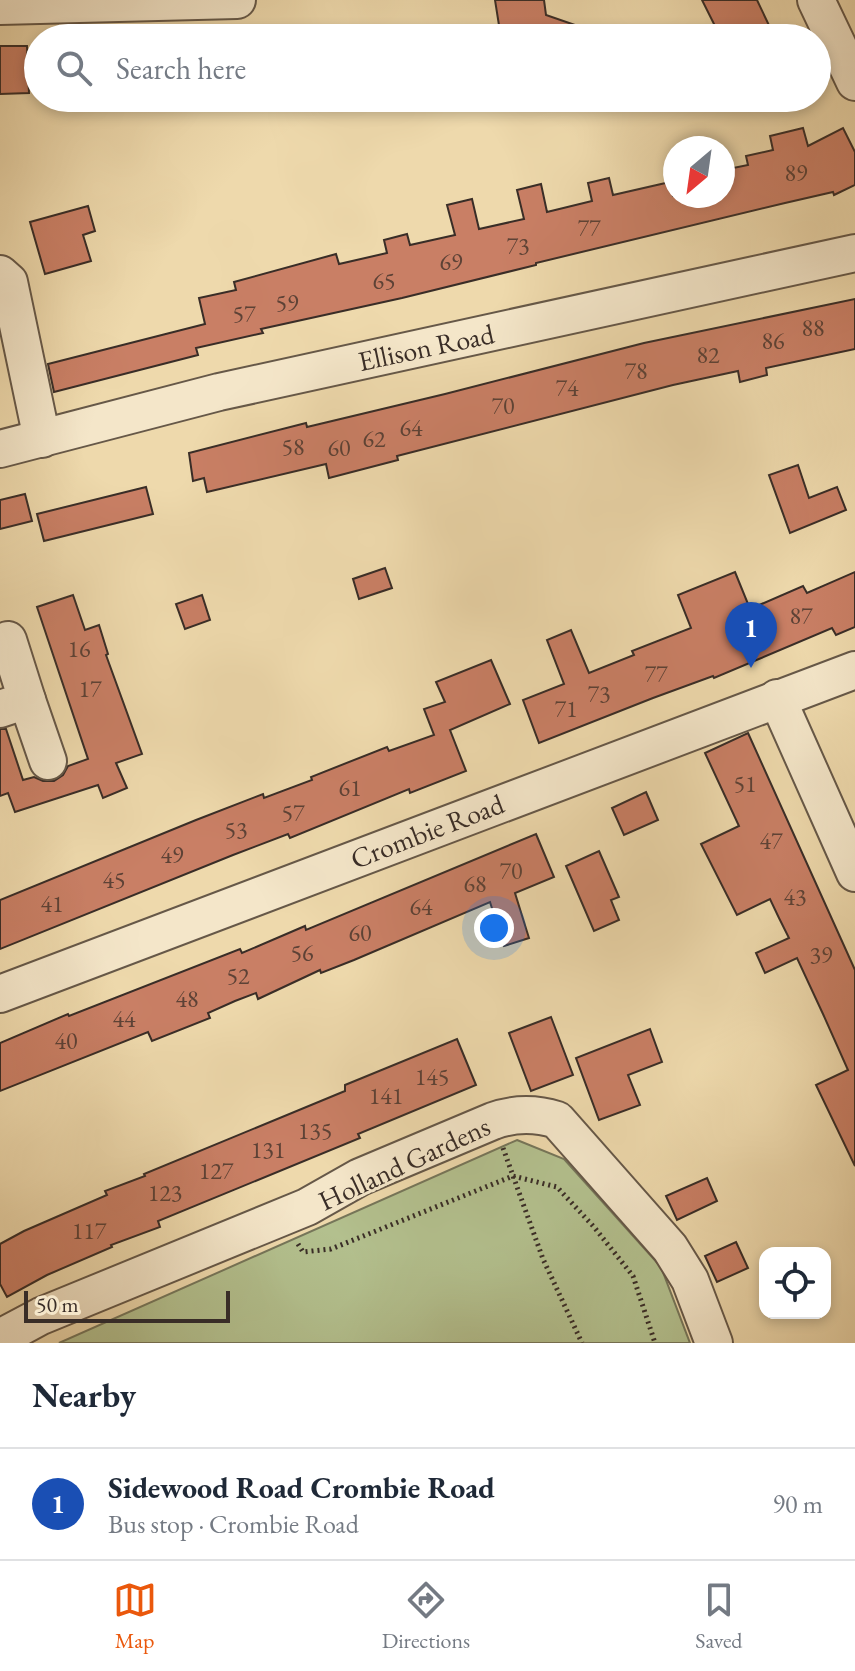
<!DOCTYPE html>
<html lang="en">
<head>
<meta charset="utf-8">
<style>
  :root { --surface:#fff; --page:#f6f6f7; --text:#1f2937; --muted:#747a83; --line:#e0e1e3; --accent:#ea580c }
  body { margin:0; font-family:"EB Garamond",serif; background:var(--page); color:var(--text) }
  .controls { position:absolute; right:24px; bottom:24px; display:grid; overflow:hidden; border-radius:16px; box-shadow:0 4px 12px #0003 }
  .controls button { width:72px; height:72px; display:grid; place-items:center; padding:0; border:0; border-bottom:2px solid var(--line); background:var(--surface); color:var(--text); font:40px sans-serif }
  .compass { position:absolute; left:663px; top:136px; width:72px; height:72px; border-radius:50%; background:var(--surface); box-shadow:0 4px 12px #0003; rotate:209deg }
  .scale { position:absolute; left:24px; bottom:20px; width:206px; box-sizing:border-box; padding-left:8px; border:4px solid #392d27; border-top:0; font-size:22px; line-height:28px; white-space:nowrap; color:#392d27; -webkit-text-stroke:6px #f4e6c9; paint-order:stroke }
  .you { position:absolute; left:494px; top:928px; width:28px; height:28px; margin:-20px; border:6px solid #fff; border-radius:50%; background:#1a73e8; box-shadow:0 0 0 12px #1a73e833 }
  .badge { display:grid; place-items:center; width:52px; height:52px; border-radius:50%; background:var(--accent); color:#fff; font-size:26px; font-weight:700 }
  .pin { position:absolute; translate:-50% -66px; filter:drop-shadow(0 2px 4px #0008) }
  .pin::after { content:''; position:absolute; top:42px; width:28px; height:24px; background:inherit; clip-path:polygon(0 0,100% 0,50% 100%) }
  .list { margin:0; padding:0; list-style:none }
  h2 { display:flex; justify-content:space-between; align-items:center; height:104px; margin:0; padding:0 32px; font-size:34px }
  h2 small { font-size:26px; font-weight:400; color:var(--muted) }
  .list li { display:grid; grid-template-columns:52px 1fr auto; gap:24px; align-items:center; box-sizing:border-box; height:112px; padding:0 32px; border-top:2px solid var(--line) }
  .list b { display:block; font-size:30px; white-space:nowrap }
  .list p { margin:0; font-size:26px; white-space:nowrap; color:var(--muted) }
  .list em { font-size:26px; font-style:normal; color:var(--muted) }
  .icon { flex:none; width:44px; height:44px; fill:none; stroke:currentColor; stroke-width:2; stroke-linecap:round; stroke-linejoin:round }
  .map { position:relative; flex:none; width:855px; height:1343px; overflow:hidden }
  .search { position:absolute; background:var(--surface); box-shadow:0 4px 12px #0003; left:24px; right:24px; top:24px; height:88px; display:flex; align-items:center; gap:20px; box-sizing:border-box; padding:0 28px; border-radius:44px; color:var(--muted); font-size:30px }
  .sheet { height:216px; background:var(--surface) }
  nav { display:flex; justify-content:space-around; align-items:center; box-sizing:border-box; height:112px; border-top:2px solid var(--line); background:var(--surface); font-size:22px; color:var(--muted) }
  nav a { display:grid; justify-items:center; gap:4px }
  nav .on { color:var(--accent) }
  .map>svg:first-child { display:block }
  .green { fill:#b3c08e; stroke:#76765a; stroke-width:2 }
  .building { fill:#c97f65; stroke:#392d27; stroke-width:2 }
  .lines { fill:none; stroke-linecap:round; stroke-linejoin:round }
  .minor-casing { stroke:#665848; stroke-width:40 }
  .path { stroke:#392d27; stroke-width:5; stroke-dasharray:2 4; stroke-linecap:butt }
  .minor { stroke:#f4e6c9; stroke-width:36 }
  .labels { text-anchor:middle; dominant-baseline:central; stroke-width:6; stroke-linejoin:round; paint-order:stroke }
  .number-label { font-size:24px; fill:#5d4236 }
  .street-label { font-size:28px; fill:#392d27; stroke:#f4e6c9 }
</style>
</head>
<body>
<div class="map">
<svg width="855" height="1343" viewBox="0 0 855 1343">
  <rect width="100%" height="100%" fill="#eed9ac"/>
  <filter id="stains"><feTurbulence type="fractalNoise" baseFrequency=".0025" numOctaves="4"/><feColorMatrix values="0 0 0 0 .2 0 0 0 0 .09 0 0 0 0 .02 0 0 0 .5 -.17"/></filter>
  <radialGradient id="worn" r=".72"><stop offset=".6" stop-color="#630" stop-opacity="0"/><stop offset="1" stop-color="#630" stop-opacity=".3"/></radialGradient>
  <polygon class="green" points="517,1140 564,1159 661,1267 690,1343 59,1343"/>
  <g class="building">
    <polygon points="495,0 544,0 546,15 601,34 601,38 501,38"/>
    <polygon points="702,0 757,0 775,38 721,38"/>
    <polygon points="0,46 27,46 29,93 0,94"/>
    <polygon points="803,128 808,146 843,128 855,152 855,185 834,195 833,192 785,203 536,263 536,265 402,298 261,329 263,333 196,348 198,355 54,392 48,364 205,324 199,298 236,290 234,282 336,254 339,264 387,253 384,240 407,234 410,245 455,235 447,205 472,199 479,229 524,219 517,190 541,184 547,212 592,201 588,183 609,178 613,195 670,182 673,196 723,196 723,170 748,165 746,156 773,150 770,136"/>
    <polygon points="88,206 95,231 83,235 91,261 45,274 30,222"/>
    <polygon points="855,299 855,349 766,368 767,375 740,382 738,371 673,385 397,456 398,460 329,478 326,464 207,492 204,478 193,481 189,453 306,423 307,427 445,394 644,343"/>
    <polygon points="798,465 809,498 837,487 846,510 790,533 769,475"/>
    <polygon points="146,487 153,514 44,541 37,514"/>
    <polygon points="25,494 32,521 0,529 0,500"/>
    <polygon points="385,568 392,588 359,599 353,579"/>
    <polygon points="735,572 750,609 803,586 807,593 855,572 855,627 836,635 832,628 714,678 713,676 653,698 539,743 523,700 564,684 547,640 571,630 589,673 634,655 632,651 691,628 678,595"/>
    <polygon points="73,595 85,630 99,625 108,654 106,655 142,754 116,763 127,788 103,798 98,785 15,812 8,793 0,796 0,729 6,729 23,780 34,777 43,781 54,781 63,775 68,766 88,759 37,607"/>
    <polygon points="202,595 210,620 185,629 176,604"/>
    <polygon points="491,660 510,704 450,730 466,771 410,793 409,789 290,838 288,834 233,855 0,949 0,900 196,820 263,794 264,798 312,780 311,777 387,747 389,751 434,735 424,709 445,702 436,682"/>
    <polygon points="748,733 855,970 855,1166 816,1085 848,1070 823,1014 797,958 765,973 756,953 789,938 779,918 770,899 737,915 701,844 739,826 705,753"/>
    <polygon points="646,792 658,820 624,835 612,808"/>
    <polygon points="536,834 554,877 515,893 529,938 504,946 490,902 354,960 321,973 320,970 258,999 256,993 235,1001 208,1013 210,1018 152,1041 148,1032 0,1091 0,1043 68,1014 69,1016 240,949 242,953 305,926 306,930"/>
    <polygon points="599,851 619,897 611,900 619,920 594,931 566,866"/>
    <polygon points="551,1017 573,1075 531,1091 509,1033"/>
    <polygon points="650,1029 662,1062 628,1075 640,1105 599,1120 576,1058"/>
    <polygon points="457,1039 476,1085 358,1134 360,1138 158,1221 160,1227 111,1245 112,1247 47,1275 7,1297 0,1284 0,1244 24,1231 107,1195 105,1191 145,1176 144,1174 345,1091 345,1085"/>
    <polygon points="707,1178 717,1201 677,1220 666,1196"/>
    <polygon points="736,1242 748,1268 717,1282 705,1256"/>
  </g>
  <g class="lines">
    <defs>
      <g id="minor">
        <polyline points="816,0 855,82"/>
        <polyline points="0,6 237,0"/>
        <polyline points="0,274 9,282 42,439"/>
        <polyline points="0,449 219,392 855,253"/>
        <polyline points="777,698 855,873"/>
        <polyline points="27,700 48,761"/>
        <polyline points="0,709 27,700 8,640"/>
        <polyline points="0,994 855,670"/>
        <path d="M0,1338l41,-22 266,-109 53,-30 133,-56c22,-8 42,-8 64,-1l113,128 20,32 24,63"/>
      </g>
    </defs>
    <use href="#minor" class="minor-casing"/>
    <g class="path">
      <polyline points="503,1148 543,1259 582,1343"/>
      <polyline points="298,1244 303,1252 331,1249 513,1176 557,1187 594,1227 633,1276 655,1343"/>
    </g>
    <use href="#minor" class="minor"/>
  </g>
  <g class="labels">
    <g class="number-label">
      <text x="796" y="172">89</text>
      <text x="589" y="227">77</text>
      <text x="518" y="245">73</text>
      <text x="451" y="261">69</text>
      <text x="384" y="280">65</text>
      <text x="287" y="302">59</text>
      <text x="244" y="313">57</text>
      <text x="813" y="327">88</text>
      <text x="773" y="340">86</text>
      <text x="708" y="354">82</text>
      <text x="636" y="370">78</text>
      <text x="567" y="387">74</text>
      <text x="503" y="405">70</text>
      <text x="411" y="427">64</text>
      <text x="374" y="438">62</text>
      <text x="293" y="446">58</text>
      <text x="339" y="447">60</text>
      <text x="801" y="615">87</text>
      <text x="79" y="648">16</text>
      <text x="656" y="673">77</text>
      <text x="90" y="688">17</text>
      <text x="599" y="693">73</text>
      <text x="566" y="708">71</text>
      <text x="745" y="783">51</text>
      <text x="350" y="787">61</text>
      <text x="293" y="812">57</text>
      <text x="236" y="829">53</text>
      <text x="771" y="840">47</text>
      <text x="172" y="854">49</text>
      <text x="511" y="870">70</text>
      <text x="114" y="879">45</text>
      <text x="475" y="883">68</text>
      <text x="795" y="896">43</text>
      <text x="52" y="903">41</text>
      <text x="421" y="906">64</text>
      <text x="360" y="932">60</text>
      <text x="302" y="952">56</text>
      <text x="821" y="954">39</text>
      <text x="238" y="975">52</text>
      <text x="187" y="998">48</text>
      <text x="124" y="1018">44</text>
      <text x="66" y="1040">40</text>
      <text x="432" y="1076">145</text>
      <text x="386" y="1095">141</text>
      <text x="315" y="1130">135</text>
      <text x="268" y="1149">131</text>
      <text x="216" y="1170">127</text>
      <text x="165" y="1192">123</text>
      <text x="89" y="1230">117</text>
    </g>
    <g class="street-label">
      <text transform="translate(426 347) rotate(-12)">Ellison Road</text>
      <text transform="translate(427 831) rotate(-21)">Crombie Road</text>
      <text transform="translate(404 1163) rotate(-25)">Holland Gardens</text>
    </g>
  </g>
  <rect width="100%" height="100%" filter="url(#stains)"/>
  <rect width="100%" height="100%" fill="url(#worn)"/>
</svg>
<div class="controls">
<button><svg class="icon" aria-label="locate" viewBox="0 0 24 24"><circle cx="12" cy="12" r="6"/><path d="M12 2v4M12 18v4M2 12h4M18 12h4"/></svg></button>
</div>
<svg class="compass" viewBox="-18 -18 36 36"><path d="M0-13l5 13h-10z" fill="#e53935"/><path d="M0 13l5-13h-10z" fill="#747a83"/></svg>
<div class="scale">50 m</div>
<div class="you"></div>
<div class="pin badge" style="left:751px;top:668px;background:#1a4fb4">1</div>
<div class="search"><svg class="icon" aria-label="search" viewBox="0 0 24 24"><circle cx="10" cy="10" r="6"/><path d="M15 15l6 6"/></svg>Search here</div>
</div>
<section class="sheet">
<h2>Nearby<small></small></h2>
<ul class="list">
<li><span class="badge" style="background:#1a4fb4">1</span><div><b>Sidewood Road Crombie Road</b><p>Bus stop · Crombie Road</p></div><em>90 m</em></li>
</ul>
</section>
<nav>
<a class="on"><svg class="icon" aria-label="map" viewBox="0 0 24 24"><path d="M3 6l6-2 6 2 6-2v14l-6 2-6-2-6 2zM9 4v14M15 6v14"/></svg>Map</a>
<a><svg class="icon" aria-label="directions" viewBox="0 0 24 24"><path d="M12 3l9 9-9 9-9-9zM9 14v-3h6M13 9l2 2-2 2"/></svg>Directions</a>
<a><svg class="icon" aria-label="saved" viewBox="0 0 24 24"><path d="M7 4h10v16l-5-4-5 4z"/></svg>Saved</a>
</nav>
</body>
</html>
